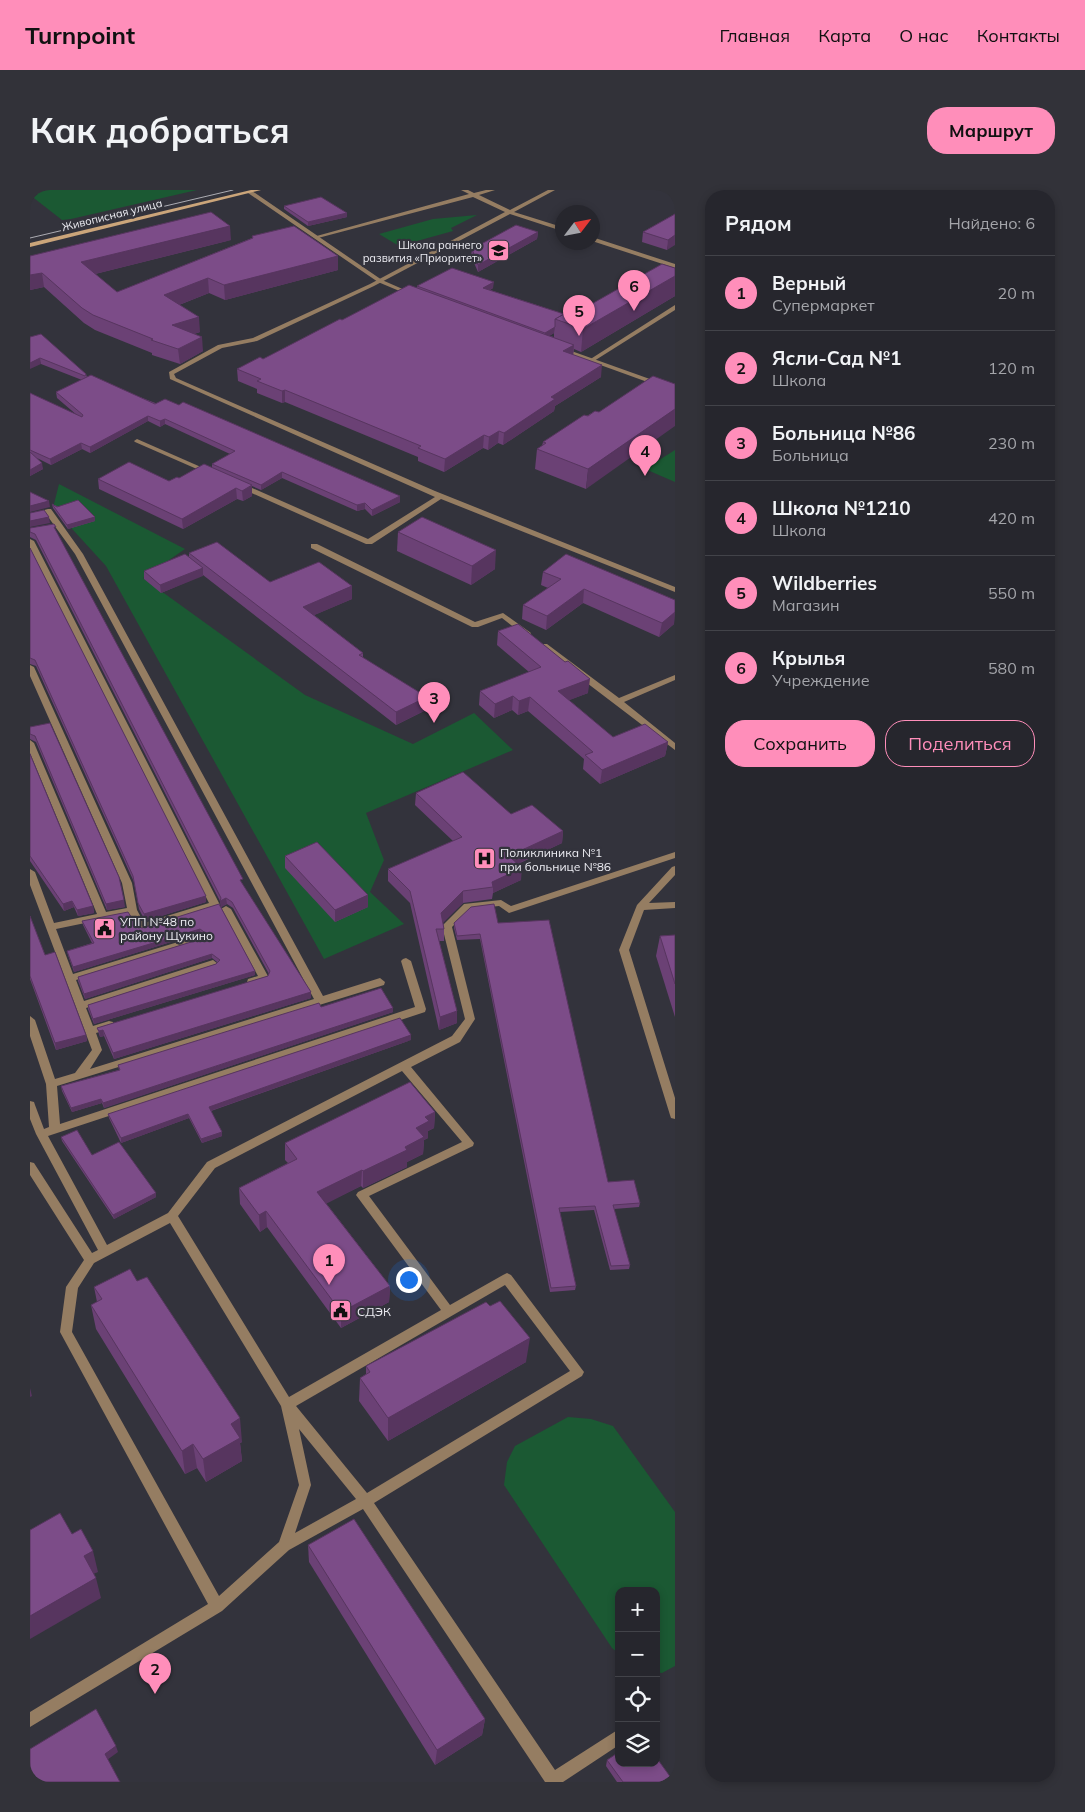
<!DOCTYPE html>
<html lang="ru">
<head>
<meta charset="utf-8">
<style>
  :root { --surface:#26262d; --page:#323239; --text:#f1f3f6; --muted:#a4a5aa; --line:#424349; --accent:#ff8eba }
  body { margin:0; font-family:Mulish,sans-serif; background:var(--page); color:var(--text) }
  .controls { position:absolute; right:15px; bottom:15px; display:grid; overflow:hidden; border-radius:10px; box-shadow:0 2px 8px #0003 }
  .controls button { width:45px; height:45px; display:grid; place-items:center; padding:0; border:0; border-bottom:1px solid var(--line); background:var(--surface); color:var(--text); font:25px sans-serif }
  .compass { position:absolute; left:525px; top:15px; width:45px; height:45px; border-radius:50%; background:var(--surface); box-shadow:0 2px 8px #0003; rotate:58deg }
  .you { position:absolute; left:378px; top:1089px; width:18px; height:18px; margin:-12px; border:4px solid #fff; border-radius:50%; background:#1a73e8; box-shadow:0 0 0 8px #1a73e833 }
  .badge { display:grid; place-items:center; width:32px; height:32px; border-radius:50%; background:var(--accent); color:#111; font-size:16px; font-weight:700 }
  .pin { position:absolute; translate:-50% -41px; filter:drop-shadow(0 1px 2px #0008) }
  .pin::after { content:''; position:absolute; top:26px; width:18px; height:15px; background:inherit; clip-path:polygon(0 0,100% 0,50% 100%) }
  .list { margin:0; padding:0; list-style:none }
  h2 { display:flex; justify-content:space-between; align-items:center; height:65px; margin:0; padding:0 20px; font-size:21px }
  h2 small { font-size:16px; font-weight:400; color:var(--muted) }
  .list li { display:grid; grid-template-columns:32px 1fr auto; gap:15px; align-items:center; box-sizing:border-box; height:75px; padding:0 20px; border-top:1px solid var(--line) }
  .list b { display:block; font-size:19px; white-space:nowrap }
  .list p { margin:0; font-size:16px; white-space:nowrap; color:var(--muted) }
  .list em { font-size:16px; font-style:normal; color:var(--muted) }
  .actions { display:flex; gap:10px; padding:15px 20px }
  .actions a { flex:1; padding:11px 0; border:1px solid var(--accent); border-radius:20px; text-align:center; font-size:18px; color:var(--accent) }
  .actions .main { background:var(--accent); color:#111 }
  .icon { flex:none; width:28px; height:28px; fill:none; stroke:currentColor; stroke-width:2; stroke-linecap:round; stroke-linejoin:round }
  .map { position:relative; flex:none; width:645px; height:1592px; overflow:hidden; border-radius:20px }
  header { display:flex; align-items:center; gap:30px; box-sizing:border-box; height:70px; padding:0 25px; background:var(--accent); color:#111 }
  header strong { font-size:24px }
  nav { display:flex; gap:28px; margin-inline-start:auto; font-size:18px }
  .intro { display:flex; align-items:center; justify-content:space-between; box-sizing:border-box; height:120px; padding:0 30px }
  h1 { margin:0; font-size:35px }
  .button { padding:12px 22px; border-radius:20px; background:var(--accent); color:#111; font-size:18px; font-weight:700 }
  main { display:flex; gap:30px; padding:0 30px }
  aside { flex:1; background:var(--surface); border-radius:20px; box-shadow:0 2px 8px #0003 }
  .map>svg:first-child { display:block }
  .green { fill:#1b5933 }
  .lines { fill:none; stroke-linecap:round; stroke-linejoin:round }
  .lane { fill:#957d62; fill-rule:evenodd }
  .street { fill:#957d62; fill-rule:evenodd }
  .secondary { fill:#cba57a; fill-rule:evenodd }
  .tram { stroke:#acacb3; stroke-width:1 }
  .wall { fill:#6b4175; fill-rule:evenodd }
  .shaded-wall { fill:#57355f }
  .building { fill:#7c4c88; stroke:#57355f }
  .labels { text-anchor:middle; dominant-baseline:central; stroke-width:4.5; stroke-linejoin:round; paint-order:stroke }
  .far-street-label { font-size:11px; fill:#ededf3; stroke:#33333c }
  .far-poi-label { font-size:11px; fill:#ededf3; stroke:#33333c; text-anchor:end }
  .poi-label { font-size:12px; fill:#ededf3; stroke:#33333c; text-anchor:start }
</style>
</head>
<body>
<header>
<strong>Turnpoint</strong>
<nav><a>Главная</a><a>Карта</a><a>О нас</a><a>Контакты</a></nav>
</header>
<div class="intro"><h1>Как добраться</h1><a class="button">Маршрут</a></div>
<main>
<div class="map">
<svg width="645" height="1592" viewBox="0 0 645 1592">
  <rect width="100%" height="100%" fill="#33333c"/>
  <g class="green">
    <polygon points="0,0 167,0 41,29 32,30 0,5"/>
    <polygon points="447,25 421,38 423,41 369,56 349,44 403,29"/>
    <polygon points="645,260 645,292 615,279"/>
    <polygon points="29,294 155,359 113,388 275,505 383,554 444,523 483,560 336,623 354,670 340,702 374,734 294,769 76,376 23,318"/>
    <polygon points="538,1227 561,1229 583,1236 645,1322 645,1476 632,1483 626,1482 626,1401 589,1401 589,1464 582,1458 474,1295 477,1272 485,1256"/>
  </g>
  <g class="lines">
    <g class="lane">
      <polygon points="431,0 438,0 444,3 456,0 465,0 449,5 480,20 518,0 525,0 484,22 532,37 532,41 480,24 344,96 227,151 192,158 144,184 146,188 405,301 645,397 645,402 411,309 342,354 336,354 206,296 213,294 338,349 405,307 140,189 139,182 188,155 223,148 340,94 475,22 443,7 288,48 283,47 439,4"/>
      <polygon points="562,47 645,74 645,78 562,51"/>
      <polygon points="645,115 645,120 564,171 559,170"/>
      <polygon points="107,249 180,281 182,282 176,283 105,252 104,251"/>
      <path d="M18,319h3l32,45 240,442 57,-18 5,4 -1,3 -327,101 3,38 355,-117 -14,-46 2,-2 3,-1 5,3 15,48 -1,3 -377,124 59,109 61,-32 39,-51 245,-126 13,-17 -23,-93 22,-22 37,-4 10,6 164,-54v6l-166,55 -10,-7 -29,3 -18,18 23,92 -15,23 -49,25 63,76 -1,3 -104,50 81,109 53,-30 4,-2 4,2 73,97 -2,4 -208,127 181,267 64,-41v16l-56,37h-18l-182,-273 -74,41 -67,61 -192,116v-15l178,-108 -148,-272 6,-45 18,-27 -54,-85v-13l4,1 58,90 6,-3 -62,-116 -6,-15v-18l4,1 1,3 9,24 5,-2 -3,-43 -16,-48v-20l5,4 20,59 20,-6 17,-23 -62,-165v-16l5,3 19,51 43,-9 -67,-161v-13l4,3 72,169 21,-4 -5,-25 -92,-207v-11l4,2 98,216 5,27 7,13 65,-20 -179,-355v-9l4,2 186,364 -2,2 -76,23 -3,-1 -10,-15 -73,15 17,45 128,-39 5,3 -2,2 -128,40 8,21 129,-41 5,4 -2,2 -130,42 7,18 16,-5 4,1 1,3 -1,3 -17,5 6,17 -12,19 224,-70 -239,-445 -29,-40 -16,4v-4zM372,881l60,71 -104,50 -2,3 85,115 -152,87 -111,-181 37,-48zM140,1033l111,183 18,79 -20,57 -60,54 -147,-264 6,-44 16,-25zM475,1095l65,86 -203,122 -71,-87zM269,1239l57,70 -61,34 16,-48z"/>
      <polygon points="281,354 287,354 445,432 473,423 501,443 500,445 494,445 472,428 448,437 442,437 281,358"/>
      <polygon points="511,454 517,454 589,508 645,485 645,490 594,512 645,553 645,560 511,458"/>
      <polygon points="645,676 645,685 619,713 645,712 645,718 614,720 599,760 645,908 645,929 641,928 640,925 589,760 607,715 642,677"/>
      <polygon points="196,716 201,719 239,788 238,791 222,796 217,792 218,789 228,786 191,719"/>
    </g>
    <g class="street">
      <polygon points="218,1 222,1 352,90 384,104 379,105 348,92 218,3"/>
      <polygon points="529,158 533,158 645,198 645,202 529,160"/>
    </g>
    <polygon class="secondary" points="221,0 231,0 0,57 0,53"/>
    <polyline class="tram" points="0,48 203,0"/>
  </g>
  <g class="wall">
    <polygon points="254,16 317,23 317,27 278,36 254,19"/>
    <polygon points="645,24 637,60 612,52 613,42"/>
    <polygon points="508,42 507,49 448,82 441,66 442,59"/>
    <polygon points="222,46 308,80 195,110 179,103 149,115 170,142 164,144 173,161 150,174 122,165 122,163 65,140 54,133 14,97 0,100 0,66 201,50 65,84 87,102 222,48"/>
    <path d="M645,78v28l-94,56 -7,-3 -1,6 28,22 -46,29 -1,5 -51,34 -5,-2 -10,7 -5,-2 -39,24 -26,-11v-4l-133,-55 -3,1 -25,-10v-4l-19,-8 -1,-12 26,-10 79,-39 75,-32v-2l76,2 -3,2 74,24 24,-8zM524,143v4l-5,-1z"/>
    <polygon points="0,147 56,184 57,187 370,306 370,312 342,326 335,319 327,321 252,288 231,300 222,296 222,306 213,311 207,309 153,339 69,299 68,289 139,291 182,278 182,274 200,264 135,234 130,237 118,231 60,263 52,259 21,275 7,268 13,279 0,286 0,203 48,226 27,208 26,202 52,190 11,174"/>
    <polygon points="565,221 556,299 505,279 507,259 512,256 513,252"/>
    <polygon points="22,314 65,331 38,339 23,318"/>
    <polygon points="0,338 27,343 213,696 281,802 281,808 84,869 74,846 70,847 67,838 238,786 239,784 203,718 197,714 191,717 225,781 225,785 64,834 58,819 58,815 186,774 187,772 182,768 55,809 48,791 48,787 174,748 175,746 170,743 44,782 38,765 37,761 62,753 53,735 52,731 107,736 112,738 191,717 190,711 6,350 0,347"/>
    <polygon points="368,342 465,379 441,395 367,361"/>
    <polygon points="0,358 176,712 115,731 109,719 104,692 6,476 0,474"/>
    <polygon points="159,363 240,392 322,409 284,425 333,463 333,468 397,507 396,520 366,535 173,385 131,403 114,389 114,381 159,367"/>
    <polygon points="513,382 645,410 644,434 629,447 553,413 516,440 492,429 493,415 518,398 511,395"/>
    <polygon points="468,441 558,503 539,510 583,547 638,552 635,566 570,594 553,579 554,569 498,521 488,525 482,520 464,528 449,515 450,501 499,482 467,455"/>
    <polygon points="0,537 95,717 77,720 6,552 0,549"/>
    <polygon points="0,564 63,716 64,723 48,726 44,717 34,721 0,671"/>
    <polygon points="386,603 481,624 533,641 532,653 488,674 491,690 463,703 462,709 433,713 413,732 414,739 414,751 409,751 427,821 427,833 409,840 380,713 358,691 358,679 423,651 385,615"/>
    <polygon points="255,666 338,717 305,732 255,678"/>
    <polygon points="0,726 15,765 56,845 57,851 26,860 0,789"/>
    <polygon points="424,733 468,733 578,992 610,1013 609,1017 584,1019 600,1075 599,1079 580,1080 564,1020 530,1022 546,1096 545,1100 520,1102 450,749 427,750 424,738"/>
    <polygon points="645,745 645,827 626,766 630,746"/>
    <polygon points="291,817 363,818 363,822 74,918 72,913 42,922 32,901 31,896 89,880 88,875"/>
    <polygon points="381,850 181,921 192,942 192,946 172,953 159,928 91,953 79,928 78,924"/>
    <polygon points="405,922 404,938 398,941 398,948 394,950 393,964 377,972 377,977 333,998 331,996 296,1013 360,1096 359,1112 311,1138 237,1037 230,1042 210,1014 209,998 258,973 255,970 255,953"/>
    <polygon points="31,947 62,965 126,1007 84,1029 32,951"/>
    <polygon points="64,1097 212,1252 210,1253 212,1271 176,1292 167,1278 155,1284 66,1139 61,1115 67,1112"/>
    <polygon points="460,1116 496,1172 358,1251 329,1211 330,1188 336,1184 336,1176"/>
    <polygon points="278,1355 455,1529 452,1545 405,1575 279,1372"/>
    <polygon points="577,1570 644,1592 587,1592 576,1576"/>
  </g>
  <g class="shaded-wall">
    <polygon points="317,23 317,27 278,36 278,32"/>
    <polygon points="200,36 201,50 53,87 51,72"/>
    <polygon points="508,42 507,49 448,82 448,75"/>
    <polygon points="645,45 645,55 637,60 638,50"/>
    <polygon points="308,66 308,80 195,110 194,95"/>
    <polygon points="12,83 14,97 0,100 0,85"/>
    <polygon points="645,86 645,106 551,162 553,139"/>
    <polygon points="178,88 179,103 136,120 134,105"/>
    <polygon points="464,92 463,98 453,104 453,98"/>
    <polygon points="169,127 170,142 144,150 142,135"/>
    <polygon points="525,137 524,143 515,149 515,143"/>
    <polygon points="172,147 173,161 150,174 148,159"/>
    <polygon points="544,155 543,167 533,161"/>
    <polygon points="10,168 11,174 0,179 0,173"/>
    <polygon points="572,175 571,187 525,216 524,221 473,255 474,243 521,207"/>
    <polygon points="255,200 255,212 252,213 252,201"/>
    <polygon points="645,219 645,236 556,299 558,279"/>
    <polygon points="118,226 118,231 60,263 60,257"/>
    <polygon points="135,229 135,234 130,237 130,231"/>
    <polygon points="469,241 468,253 458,260 459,247"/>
    <polygon points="454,245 453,258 414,282 415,269"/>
    <polygon points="51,253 52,259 21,275 20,269"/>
    <polygon points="12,273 13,279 0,286 0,280"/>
    <polygon points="252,282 252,288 231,300 231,295"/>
    <polygon points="222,295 222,306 213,311 212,301"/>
    <polygon points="206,298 207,309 153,339 152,329"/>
    <polygon points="370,306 370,312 342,326 342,320"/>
    <polygon points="19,311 20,317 0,322 0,316"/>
    <polygon points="335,313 335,319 327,321 327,315"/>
    <polygon points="19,327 20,333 0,337 0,331"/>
    <polygon points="65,327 65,331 38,339 37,335"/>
    <polygon points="466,360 465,379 441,395 442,376"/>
    <polygon points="173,378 173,386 131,403 130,395"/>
    <polygon points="322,396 322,409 273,430 273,417"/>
    <polygon points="554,399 553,413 516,440 517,426"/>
    <polygon points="645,422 644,434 629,447 632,433"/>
    <polygon points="560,489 558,503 527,515 528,501"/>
    <polygon points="483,506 482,520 464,528 465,514"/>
    <polygon points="397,507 396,520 366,535 366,522"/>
    <polygon points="500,507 498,521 488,525 489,511"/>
    <polygon points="638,552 635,566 570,594 572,580"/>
    <polygon points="533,641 532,653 478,678 479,666"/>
    <polygon points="492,678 491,690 463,703 463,697 462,692"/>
    <polygon points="433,701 433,713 411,735 411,723"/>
    <polygon points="338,705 338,717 305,732 305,720"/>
    <polygon points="176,706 176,712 115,731 114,724"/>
    <polygon points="196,708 197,714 191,717 190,711"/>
    <polygon points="94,710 95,717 77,720 76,714"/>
    <polygon points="42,711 44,717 34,721 33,714"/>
    <polygon points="63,716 64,723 48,726 47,720"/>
    <polygon points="170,739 170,743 44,782 43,777"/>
    <polygon points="182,764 182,768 55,809 54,804"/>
    <polygon points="225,781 225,785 64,834 63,829"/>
    <polygon points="281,802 281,808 84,869 83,863"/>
    <polygon points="363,818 363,822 74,918 73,913"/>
    <polygon points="427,821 427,833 409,840 410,827"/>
    <polygon points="73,840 74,846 70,847 69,841"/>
    <polygon points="56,845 57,851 26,860 25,853"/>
    <polygon points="381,845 381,850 180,921 179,917"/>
    <polygon points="71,909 72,913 42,922 41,918"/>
    <polygon points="405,922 404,938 398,941 398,948 394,950 393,964 377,972 377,977 333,998 333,981 375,957 386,938 395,927"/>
    <polygon points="158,924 159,928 91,953 91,948"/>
    <polygon points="192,942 192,946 172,953 171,949"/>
    <polygon points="332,980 331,996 288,1018 287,1002"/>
    <polygon points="126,1003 126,1007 84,1029 83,1025"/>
    <polygon points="236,1021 237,1037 230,1042 229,1025"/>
    <polygon points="360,1096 359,1112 311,1138 311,1122"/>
    <polygon points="500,1148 496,1172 358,1251 358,1228"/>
    <polygon points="0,1198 2,1206 0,1207"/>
    <polygon points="210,1228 212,1252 210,1253 212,1271 176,1292 173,1269 201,1234"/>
    <polygon points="163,1254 167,1278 155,1284 152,1261"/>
    <polygon points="63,1361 68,1382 59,1386 54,1366"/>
    <polygon points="66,1388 71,1408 0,1449 0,1426"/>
    <polygon points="455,1529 452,1545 405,1575 407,1560"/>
    <polygon points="86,1556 88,1562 77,1570 75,1564"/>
  </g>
  <g class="building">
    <polygon points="291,7 317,23 278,32 254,16"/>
    <polygon points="181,22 200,36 51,72 87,102 223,48 222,46 264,36 308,66 194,95 178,88 134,105 169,127 142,135 172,147 148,159 121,150 123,149 63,125 52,118 12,83 0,85 0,66"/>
    <polygon points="645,24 645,45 638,50 613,42"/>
    <polygon points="486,35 508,42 448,75 442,59"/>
    <polygon points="632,74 645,78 645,86 553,139 525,129 552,114 558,116"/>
    <polygon points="422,78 464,92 453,98 534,124 525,129 525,137 515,143 387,96"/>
    <polygon points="379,95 544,155 533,161 572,175 521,207 525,209 474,243 469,241 459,247 454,245 415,269 388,258 391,256 255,200 252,201 227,191 231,189 207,179 230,167 233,169 310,129 312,130"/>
    <polygon points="11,144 56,184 55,186 10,168 0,173 0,147"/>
    <polygon points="61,185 125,214 135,209 149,215 153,212 370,306 342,320 335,313 327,315 252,282 231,295 182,274 205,261 135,229 130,231 118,226 60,257 51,253 20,269 0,260 0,203 52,227 53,225 26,202"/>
    <polygon points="623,186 645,194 645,219 558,279 507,259 516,253 513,252 554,225 558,226 565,221 569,222"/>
    <polygon points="0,262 12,273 0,280"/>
    <polygon points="99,272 139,291 147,287 149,288 174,274 222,295 212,301 206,298 152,329 68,289"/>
    <polygon points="0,302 19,311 0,316"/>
    <polygon points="48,310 65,327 37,335 22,314 27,317"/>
    <polygon points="14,320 19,327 0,331 0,323"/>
    <polygon points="392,327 466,360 442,376 368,342"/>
    <polygon points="24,334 26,337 24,337 213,689 210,690 281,802 83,863 73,840 69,841 67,838 238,786 240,781 202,712 196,708 190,711 191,708 5,344 0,342 0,338"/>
    <polygon points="187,352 240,392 289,372 322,396 273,417 333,463 329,465 397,507 366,522 159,363"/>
    <polygon points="0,358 176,706 114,724 108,713 103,686 5,470 0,468"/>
    <polygon points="155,364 173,378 130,395 114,381"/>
    <polygon points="536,364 645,410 645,422 632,433 554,399 517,426 493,415 531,389 513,382"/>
    <polygon points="488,434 535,472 538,471 560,489 528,501 583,547 615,534 638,552 572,580 555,565 563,562 500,507 489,511 483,506 465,514 450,501 511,477 468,441"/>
    <polygon points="20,533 89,687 94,710 76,714 5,546 0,544 0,537"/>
    <polygon points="0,564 63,716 47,720 42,711 33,714 0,666"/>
    <polygon points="433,582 481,624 502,615 533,641 479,666 492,678 462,692 463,697 433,701 411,723 414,739 406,739 427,821 410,827 380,701 358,679 432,647 386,603"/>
    <polygon points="287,652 338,705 305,720 255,666"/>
    <polygon points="189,714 225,781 63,829 58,815 186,774 190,770 182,764 54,804 48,787 174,748 177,744 170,739 43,777 37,761 64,753 52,731 98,722 107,736 112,738"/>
    <polygon points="464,714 468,733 519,730 578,992 604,990 610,1013 583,1015 600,1075 581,1076 565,1016 529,1018 546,1096 521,1098 450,744 427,746 424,733 441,717"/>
    <polygon points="0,726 15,765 25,762 56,845 25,853 0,786"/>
    <polygon points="645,745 645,794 630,746"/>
    <polygon points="351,798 363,818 73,913 71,909 41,918 31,896 90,880 88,875 289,813 291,817"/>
    <polygon points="370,828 381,845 179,917 192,942 171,949 158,924 91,948 78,924"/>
    <polygon points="380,892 405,922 395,927 399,931 386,938 394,947 375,957 377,960 333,981 332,980 287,1002 360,1096 311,1122 236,1021 229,1025 209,998 267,969 255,953"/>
    <polygon points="47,940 62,965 89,952 126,1003 83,1025 31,947"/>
    <polygon points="100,1079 107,1091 117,1087 210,1228 201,1234 210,1248 173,1269 163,1254 152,1261 61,1115 72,1109 64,1097"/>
    <polygon points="470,1111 500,1148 358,1228 330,1188 340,1182 336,1176 456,1112 460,1116"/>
    <polygon points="30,1323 42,1344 51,1339 63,1361 54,1366 66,1388 0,1426 0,1340"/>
    <polygon points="324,1329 455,1529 407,1560 278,1355"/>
    <polygon points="66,1519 86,1556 75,1564 90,1592 0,1592 0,1559"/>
    <polygon points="589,1562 589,1573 626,1573 626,1567 644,1592 593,1592 577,1570"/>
  </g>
  <defs>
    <symbol id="school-square" viewBox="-11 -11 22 22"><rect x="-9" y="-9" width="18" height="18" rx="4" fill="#ff8eba" stroke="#33333c"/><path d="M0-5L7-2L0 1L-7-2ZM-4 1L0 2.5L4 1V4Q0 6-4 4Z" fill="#111"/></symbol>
    <symbol id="hospital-square" viewBox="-11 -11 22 22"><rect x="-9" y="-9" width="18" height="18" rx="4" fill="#ff8eba" stroke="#33333c"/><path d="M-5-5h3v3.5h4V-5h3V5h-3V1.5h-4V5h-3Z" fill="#111"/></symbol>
    <symbol id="civic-square" viewBox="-11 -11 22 22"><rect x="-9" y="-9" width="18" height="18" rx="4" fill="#ff8eba" stroke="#33333c"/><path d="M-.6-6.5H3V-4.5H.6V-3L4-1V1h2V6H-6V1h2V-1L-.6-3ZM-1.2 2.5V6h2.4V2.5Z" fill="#111"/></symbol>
  </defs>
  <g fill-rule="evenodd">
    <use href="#school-square" x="456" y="48" width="25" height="25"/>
    <use href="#hospital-square" x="442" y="656" width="25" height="25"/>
    <use href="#civic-square" x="62" y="726" width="25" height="25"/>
    <use href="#civic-square" x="298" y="1108" width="25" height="25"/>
  </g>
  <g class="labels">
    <g class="far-street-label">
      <text transform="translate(82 25) rotate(-14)">Живописная улица</text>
    </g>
    <g class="far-poi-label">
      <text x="452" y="55">Школа раннего<tspan x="452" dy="13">развития «Приоритет»</tspan></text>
    </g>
    <g class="poi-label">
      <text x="470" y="662">Поликлиника №1<tspan x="470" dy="14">при больнице №86</tspan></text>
      <text x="90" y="731">УПП №48 по<tspan x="90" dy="14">району Щукино</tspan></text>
      <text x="327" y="1121">СДЭК</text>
    </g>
  </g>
</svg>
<div class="controls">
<button>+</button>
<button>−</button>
<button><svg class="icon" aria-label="locate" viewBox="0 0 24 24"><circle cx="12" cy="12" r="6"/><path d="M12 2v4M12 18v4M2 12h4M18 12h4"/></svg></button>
<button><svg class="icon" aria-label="layers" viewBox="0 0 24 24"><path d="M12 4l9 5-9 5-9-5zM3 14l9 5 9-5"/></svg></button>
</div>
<svg class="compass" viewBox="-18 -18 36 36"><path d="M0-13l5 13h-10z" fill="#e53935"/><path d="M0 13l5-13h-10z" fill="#a4a5aa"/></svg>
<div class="you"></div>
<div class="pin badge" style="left:299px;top:1095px">1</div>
<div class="pin badge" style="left:125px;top:1504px">2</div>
<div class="pin badge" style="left:404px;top:533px">3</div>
<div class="pin badge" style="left:615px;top:286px">4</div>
<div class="pin badge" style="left:549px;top:146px">5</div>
<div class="pin badge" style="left:604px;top:121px">6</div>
</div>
<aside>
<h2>Рядом<small>Найдено: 6</small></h2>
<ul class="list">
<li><span class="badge">1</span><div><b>Верный</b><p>Супермаркет</p></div><em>20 m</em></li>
<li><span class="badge">2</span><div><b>Ясли-Сад №1</b><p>Школа</p></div><em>120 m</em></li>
<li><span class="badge">3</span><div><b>Больница №86</b><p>Больница</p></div><em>230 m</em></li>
<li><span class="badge">4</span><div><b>Школа №1210</b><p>Школа</p></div><em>420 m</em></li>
<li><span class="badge">5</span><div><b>Wildberries</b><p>Магазин</p></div><em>550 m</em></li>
<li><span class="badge">6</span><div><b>Крылья</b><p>Учреждение</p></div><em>580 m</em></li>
</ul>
<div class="actions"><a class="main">Сохранить</a><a>Поделиться</a></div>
</aside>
</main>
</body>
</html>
